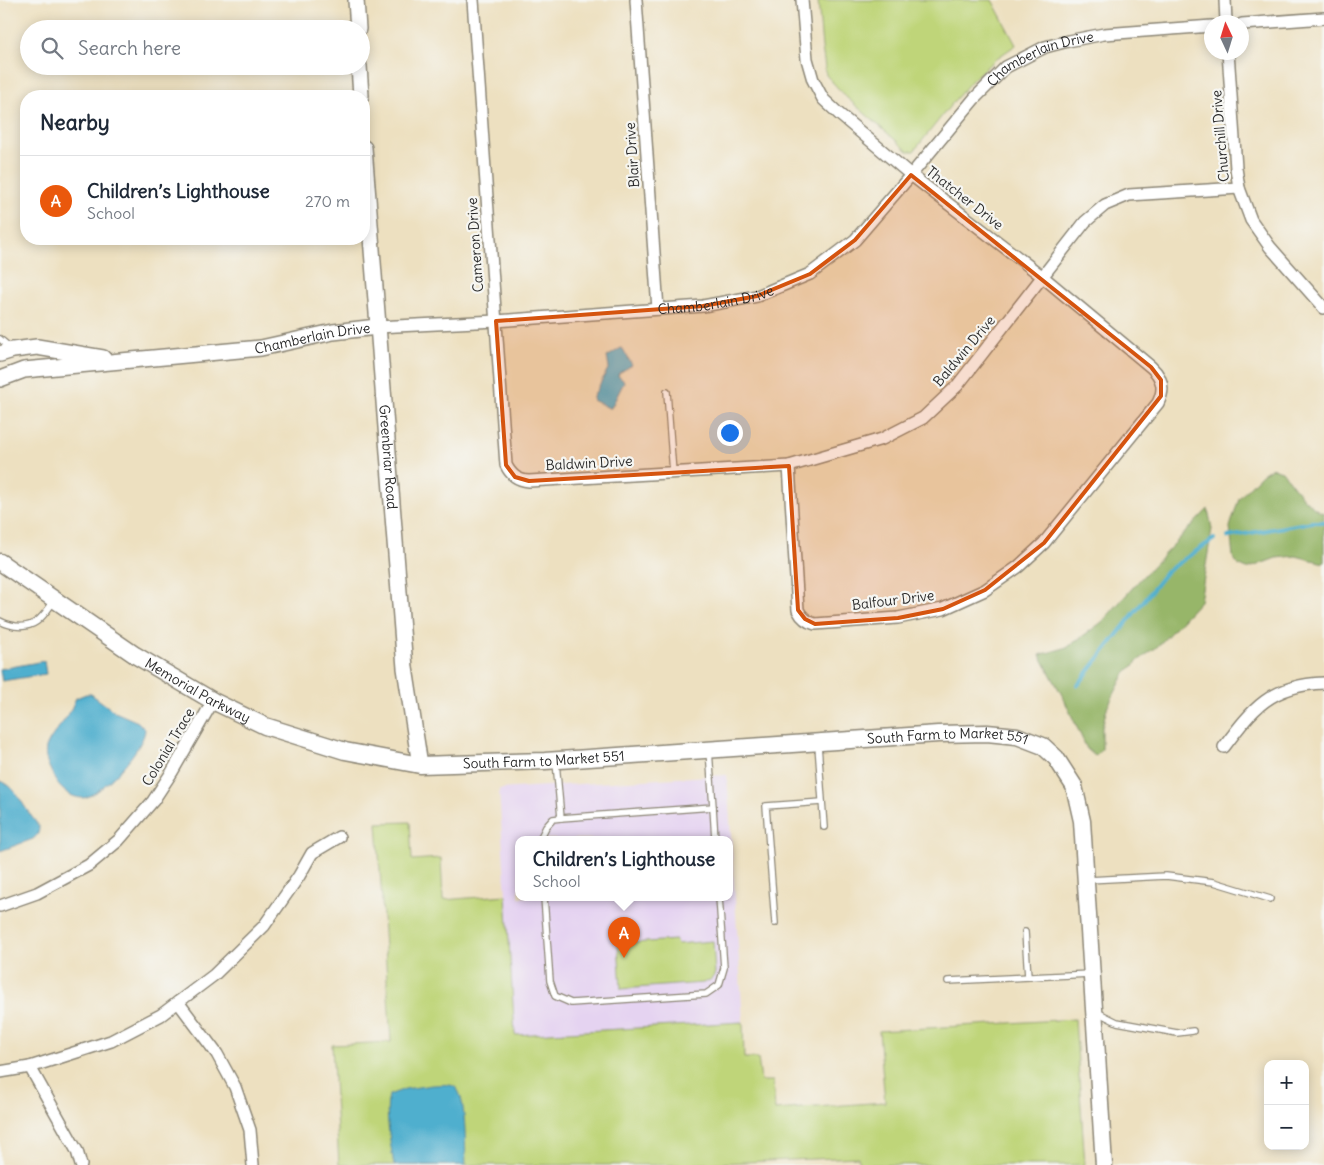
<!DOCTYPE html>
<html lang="en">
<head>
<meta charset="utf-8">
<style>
  :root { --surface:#fff; --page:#f6f6f7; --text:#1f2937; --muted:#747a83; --line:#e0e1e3; --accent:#ea580c }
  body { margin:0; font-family:Delius,sans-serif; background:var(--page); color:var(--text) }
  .controls { position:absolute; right:15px; bottom:15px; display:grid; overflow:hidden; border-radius:10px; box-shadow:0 2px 12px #0003 }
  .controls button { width:45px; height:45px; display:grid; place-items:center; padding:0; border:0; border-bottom:1px solid var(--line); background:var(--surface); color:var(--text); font:25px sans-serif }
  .compass { position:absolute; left:1204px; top:15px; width:45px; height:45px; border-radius:50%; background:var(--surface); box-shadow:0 2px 12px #0003; rotate:356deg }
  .you { position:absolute; left:729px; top:432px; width:18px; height:18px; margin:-12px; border:4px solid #fff; border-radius:50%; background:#1a73e8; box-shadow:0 0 0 8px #1a73e833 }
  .badge { display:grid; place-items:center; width:32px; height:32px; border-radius:50%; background:var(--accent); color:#fff; font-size:16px; font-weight:700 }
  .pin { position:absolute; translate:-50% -41px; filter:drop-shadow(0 1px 2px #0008) }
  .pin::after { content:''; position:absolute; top:26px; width:18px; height:15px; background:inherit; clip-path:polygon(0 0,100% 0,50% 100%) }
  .popup { position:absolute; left:515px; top:836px; width:218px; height:65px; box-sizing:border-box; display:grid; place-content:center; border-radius:10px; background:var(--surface); filter:drop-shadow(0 1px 4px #0005); font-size:16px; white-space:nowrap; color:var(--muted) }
  .popup b { font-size:19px; color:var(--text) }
  .popup::after { content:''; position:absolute; left:50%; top:100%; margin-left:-10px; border:10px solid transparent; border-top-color:var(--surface) }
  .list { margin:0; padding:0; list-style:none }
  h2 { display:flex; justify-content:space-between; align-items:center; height:65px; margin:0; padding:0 20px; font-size:21px }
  h2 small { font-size:16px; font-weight:400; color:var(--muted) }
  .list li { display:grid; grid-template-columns:32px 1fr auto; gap:15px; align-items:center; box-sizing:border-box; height:90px; padding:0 20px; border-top:1px solid var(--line) }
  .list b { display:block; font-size:19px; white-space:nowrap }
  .list p { margin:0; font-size:16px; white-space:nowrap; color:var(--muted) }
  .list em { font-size:16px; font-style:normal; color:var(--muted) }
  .icon { flex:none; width:28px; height:28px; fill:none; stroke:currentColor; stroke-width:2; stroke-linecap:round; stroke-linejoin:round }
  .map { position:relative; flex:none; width:1324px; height:1165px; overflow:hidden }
  .search { position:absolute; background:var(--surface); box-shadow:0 2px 12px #0003; left:20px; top:20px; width:350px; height:55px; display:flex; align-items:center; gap:12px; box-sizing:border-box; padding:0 18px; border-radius:28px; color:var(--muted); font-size:19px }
  .panel { position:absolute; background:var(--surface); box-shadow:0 2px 12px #0003; left:20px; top:90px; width:350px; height:155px; border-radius:20px }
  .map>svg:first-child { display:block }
  .built { fill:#e5d3f1; fill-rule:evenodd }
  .green { fill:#bfd579; stroke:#758052 }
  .forest { fill:#97b669; stroke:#61704a }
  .water { fill:#50afce; stroke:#3e6d7c }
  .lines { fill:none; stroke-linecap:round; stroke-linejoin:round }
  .stream { stroke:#50afce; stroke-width:4 }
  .service-casing { stroke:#8c8676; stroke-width:8 }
  .minor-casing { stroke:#8c8676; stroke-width:14 }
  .tertiary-casing { stroke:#8c8676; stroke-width:18 }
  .secondary-casing { stroke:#8c8676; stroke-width:19 }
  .service { stroke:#fff; stroke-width:5.5 }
  .minor { stroke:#fff; stroke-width:11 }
  .tertiary { stroke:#fff; stroke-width:15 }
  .secondary { stroke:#fff; stroke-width:16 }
  .marked { fill:#d5540f; fill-opacity:0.2; stroke:#d5540f; stroke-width:4; stroke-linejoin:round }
  .labels { text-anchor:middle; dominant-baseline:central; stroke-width:4.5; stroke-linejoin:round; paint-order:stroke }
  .street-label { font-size:14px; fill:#2b2b2b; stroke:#f6f6f2 }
</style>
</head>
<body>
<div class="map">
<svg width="1324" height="1165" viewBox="0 0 1324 1165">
  <rect width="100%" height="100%" fill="#f6f6f2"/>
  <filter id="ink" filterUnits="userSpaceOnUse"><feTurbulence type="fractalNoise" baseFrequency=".02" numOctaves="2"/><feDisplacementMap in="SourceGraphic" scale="10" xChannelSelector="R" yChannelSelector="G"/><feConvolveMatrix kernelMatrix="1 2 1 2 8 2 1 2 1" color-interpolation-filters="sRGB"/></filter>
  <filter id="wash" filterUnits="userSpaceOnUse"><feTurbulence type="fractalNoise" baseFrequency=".0096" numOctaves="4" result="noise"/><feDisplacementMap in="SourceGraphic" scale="20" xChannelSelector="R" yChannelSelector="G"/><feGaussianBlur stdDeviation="1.12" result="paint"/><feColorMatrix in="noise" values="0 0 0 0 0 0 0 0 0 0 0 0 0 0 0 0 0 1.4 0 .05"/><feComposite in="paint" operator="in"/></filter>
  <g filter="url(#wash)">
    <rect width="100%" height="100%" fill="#ede0c0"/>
    <path class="built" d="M727,775l16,247 -228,13 -16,-246zM519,839h210v58h-210z"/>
    <g class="green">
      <polygon points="818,0 992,0 1016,45 997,58 974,78 954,101 914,151 908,151 846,97 826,75 822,47"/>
      <polygon points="410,822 412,860 441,858 443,900 506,895 515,1035 743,1022 744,1058 758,1058 761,1081 773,1081 775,1110 885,1102 879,1031 1075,1019 1085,1165 859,1165 858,1157 677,1165 339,1165 332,1045 391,1042 377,823"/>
      <path d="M676,940l1,4 36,-3 2,32c-2,6 -6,8 -12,10l-82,6 -3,-45z"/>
    </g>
    <g class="forest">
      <path d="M1272,468l10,3c9,12 27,38 42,42v50l-28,-7 -20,2 -29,11 -9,-4 -5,-8 -3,-30 9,-29 23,-24z"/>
      <polygon points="1208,509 1212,529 1200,601 1157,647 1139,660 1124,675 1107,708 1102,727 1102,749 1095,756 1087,749 1063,697 1040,655 1068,647 1102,622 1145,574"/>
    </g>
    <g class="water">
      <polygon points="621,348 623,349 632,365 619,373 618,376 623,380 624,382 611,408 609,408 593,400 593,397 609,367 607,357"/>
      <polygon points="44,661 46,674 2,681 0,669"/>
      <path d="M86,694h5l24,18 23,10 7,7c1,17 -45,68 -62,69 -14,0 -27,-12 -31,-25 -4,-8 -8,-16 -6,-25 4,-12 15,-22 22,-33 3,-5 5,-11 8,-17z"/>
      <path d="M0,781c13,3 20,19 27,29 4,6 8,11 12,16 0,7 -1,9 -6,13l-33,12z"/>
      <path d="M432,1085c7,0 17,-2 23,2 12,8 10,63 11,78h-72c-3,-19 -10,-52 -5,-70l16,-6z"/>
    </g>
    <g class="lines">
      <g class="stream">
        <polyline points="1228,537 1312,522 1324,522"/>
        <polyline points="1078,685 1167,571 1214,539"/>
      </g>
    </g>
  </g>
  <g filter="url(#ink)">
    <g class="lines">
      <defs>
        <g id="service">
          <polyline points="0,339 12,349"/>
          <polyline points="667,392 673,473"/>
          <path d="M0,621c5,3 10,4 15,5 21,3 28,-10 39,-25"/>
          <polyline points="818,745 824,827"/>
          <polyline points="556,762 561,818 713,807 709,750"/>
          <polyline points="713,807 715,839"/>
          <polyline points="540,839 546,827 553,819 561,818"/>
          <polyline points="1088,880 1166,876 1214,882 1270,899"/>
          <polyline points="544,897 550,981 555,996 571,1003 706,994 719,985 724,968 719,897"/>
          <polyline points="775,923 766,806 822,802"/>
          <polyline points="1025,932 1028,977"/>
          <polyline points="948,981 1090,974"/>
          <polyline points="1097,1012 1117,1022 1177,1033 1193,1031"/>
        </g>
        <g id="minor">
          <path d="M473,0l33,465c5,10 11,15 23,16l260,-15 93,-27 41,-21 34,-32 128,-164 20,-17 24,-10 110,-7"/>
          <polyline points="636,0 658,309"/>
          <polyline points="1225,0 1226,22"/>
          <polyline points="1242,24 1324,18"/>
          <polyline points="1228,52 1236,168 1239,188 1251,220 1270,247 1324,308"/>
          <path id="s1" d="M377,327l119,-6 207,-15 54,-10 53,-22 45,-34 56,-65 63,-76 32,-32 39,-20 23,-6 36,-7 108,-8"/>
          <path d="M789,466l9,144c4,8 9,12 17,14l83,-6 45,-9 42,-19 33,-23 26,-24 114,-140c7,-14 5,-25 -7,-36l-108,-90 -132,-102 -72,-61 -16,-15 -10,-19 -6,-21 -5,-59"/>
          <path d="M1224,747c29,-39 47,-62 100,-64"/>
          <polyline points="0,906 37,893 89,865 119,840 153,801 172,772 213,701"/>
          <polyline points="178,1002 217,1054 235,1087 250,1130 253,1165"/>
          <polyline points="30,1067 77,1151 81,1165"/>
          <polyline points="0,1072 30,1067 111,1041 161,1015 214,975 264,926 299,876 312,853 339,837"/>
        </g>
        <g id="tertiary">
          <polyline points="356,0 358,29"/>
          <polyline points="359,66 361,96"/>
          <path id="s2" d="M364,148l41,520 15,97"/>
          <polyline points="0,354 13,350 37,347 103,358"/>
          <path id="s3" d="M0,379l24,-9 237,-22 72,-16 44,-5"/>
        </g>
        <g id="secondary">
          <path id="s4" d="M0,562l135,93 78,46 52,25 80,25 75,14 125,-4 393,-27 49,-1 30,3 26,10 13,12 18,28 8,35 22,344"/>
        </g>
      </defs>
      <use href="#service" class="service-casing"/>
      <use href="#minor" class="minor-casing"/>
      <use href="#tertiary" class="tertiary-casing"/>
      <use href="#secondary" class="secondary-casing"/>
      <use href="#service" class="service"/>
      <use href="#minor" class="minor"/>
      <use href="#tertiary" class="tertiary"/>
      <use href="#secondary" class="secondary"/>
    </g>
  </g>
  <path class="marked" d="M911,175l240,192 10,13v16l-117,147 -59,47 -42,19 -45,9 -83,6 -10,-5 -7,-9 -9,-144 -260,15 -14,-4 -9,-12 -10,-144 207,-15 54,-10 53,-22 45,-34z"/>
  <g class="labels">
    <g class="street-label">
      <text stroke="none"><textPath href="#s1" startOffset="760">Chamberlain Drive</textPath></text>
      <text transform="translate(1220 136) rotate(-95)">Churchill Drive</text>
      <text transform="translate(632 155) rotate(-94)">Blair Drive</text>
      <text transform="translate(965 198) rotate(38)">Thatcher Drive</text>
      <text transform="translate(475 245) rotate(-94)">Cameron Drive</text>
      <text stroke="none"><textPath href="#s1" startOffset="340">Chamberlain Drive</textPath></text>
      <text stroke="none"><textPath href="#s3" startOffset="316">Chamberlain Drive</textPath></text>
      <text transform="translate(964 351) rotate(-50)">Baldwin Drive</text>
      <text stroke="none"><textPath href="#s2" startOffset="310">Greenbriar Road</textPath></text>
      <text transform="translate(589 463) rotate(-3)">Baldwin Drive</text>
      <text transform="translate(893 600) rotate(-7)">Balfour Drive</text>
      <text stroke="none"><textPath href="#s4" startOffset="236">Memorial Parkway</textPath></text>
      <text stroke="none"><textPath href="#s4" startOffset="1001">South Farm to Market 551</textPath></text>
      <text transform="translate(168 747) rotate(-59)">Colonial Trace</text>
      <text stroke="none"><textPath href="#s4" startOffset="596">South Farm to Market 551</textPath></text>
    </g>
  </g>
</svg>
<div class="controls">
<button>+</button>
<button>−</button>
</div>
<svg class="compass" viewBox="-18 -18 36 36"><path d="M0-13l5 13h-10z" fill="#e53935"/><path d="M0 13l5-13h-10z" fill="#747a83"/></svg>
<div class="you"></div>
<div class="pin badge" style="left:624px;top:958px">A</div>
<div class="popup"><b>Children’s Lighthouse</b>School</div>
<div class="search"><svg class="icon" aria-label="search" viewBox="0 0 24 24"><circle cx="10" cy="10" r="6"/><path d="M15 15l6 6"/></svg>Search here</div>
<section class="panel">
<h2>Nearby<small></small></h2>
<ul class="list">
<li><span class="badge">A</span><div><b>Children’s Lighthouse</b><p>School</p></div><em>270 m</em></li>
</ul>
</section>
</div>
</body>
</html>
